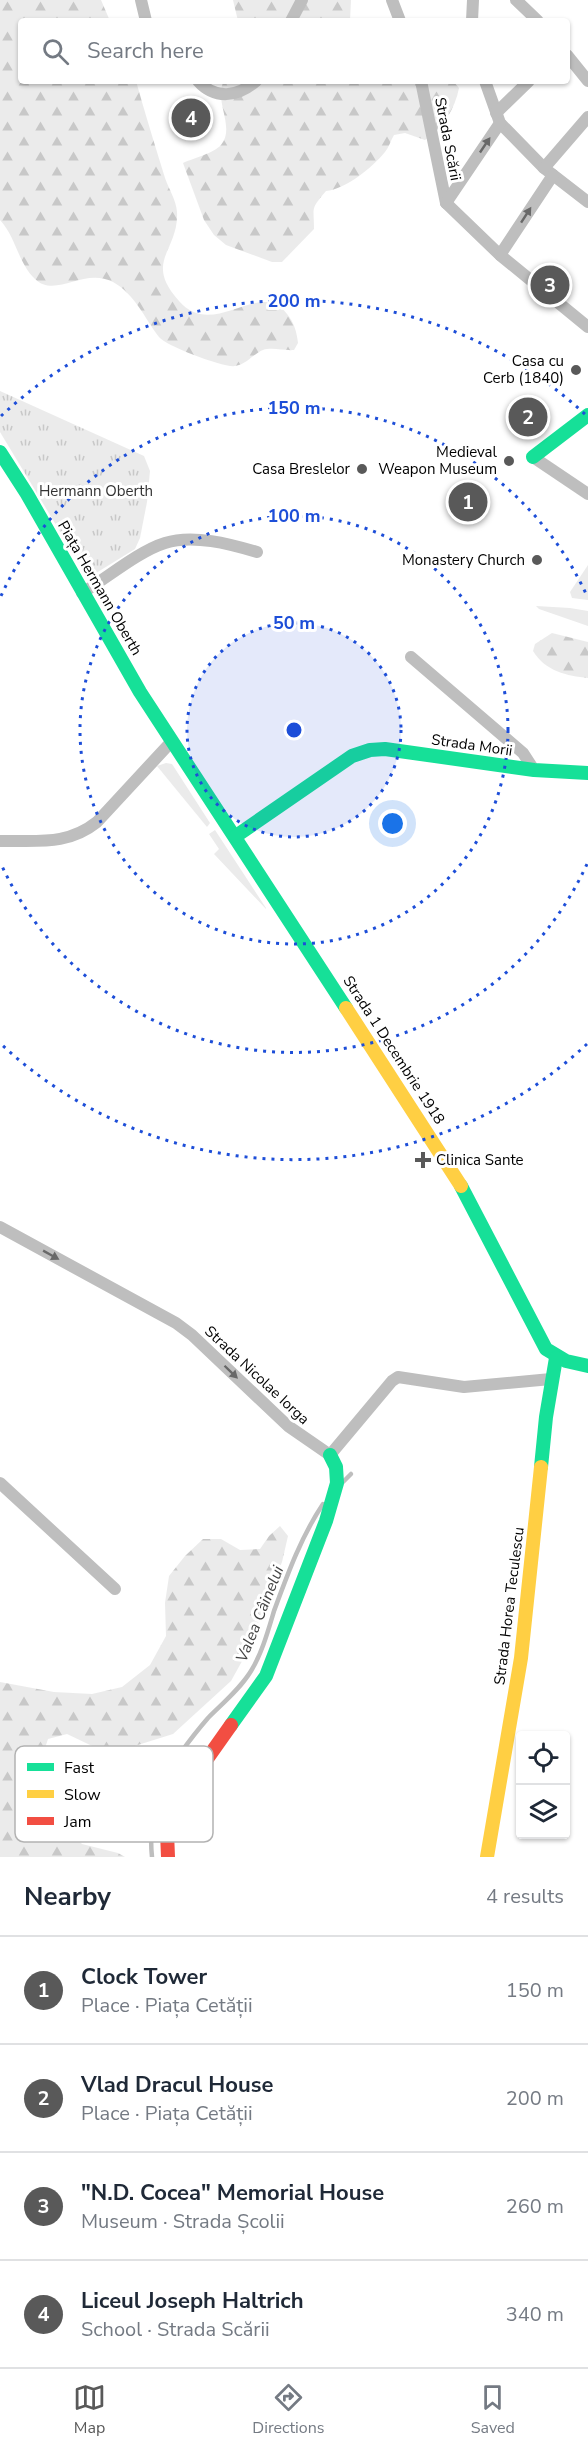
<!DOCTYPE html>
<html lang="en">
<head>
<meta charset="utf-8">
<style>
  :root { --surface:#fff; --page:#f2f2f3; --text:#1f2937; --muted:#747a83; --line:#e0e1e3; --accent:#595959 }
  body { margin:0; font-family:"Nunito Sans",sans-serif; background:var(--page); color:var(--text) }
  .controls { position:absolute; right:18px; bottom:18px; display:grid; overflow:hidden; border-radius:6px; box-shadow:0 2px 4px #0004 }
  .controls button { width:54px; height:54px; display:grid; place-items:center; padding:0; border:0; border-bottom:2px solid var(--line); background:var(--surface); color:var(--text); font:30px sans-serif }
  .you { position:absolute; left:393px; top:824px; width:21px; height:21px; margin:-15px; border:4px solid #fff; border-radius:50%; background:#1a73e8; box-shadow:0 0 0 9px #1a73e833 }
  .badge { display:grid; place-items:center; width:39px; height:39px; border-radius:50%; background:var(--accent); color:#fff; font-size:20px; font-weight:700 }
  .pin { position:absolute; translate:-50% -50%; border:3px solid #fff; box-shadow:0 2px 6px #0006 }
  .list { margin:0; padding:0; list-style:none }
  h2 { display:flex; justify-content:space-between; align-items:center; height:78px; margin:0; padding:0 24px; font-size:26px }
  h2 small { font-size:20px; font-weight:400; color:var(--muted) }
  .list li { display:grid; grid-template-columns:39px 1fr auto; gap:18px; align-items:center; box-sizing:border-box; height:108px; padding:0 24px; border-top:2px solid var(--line) }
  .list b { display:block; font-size:22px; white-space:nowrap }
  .list p { margin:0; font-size:20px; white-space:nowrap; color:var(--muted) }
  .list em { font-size:20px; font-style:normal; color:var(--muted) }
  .icon { flex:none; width:33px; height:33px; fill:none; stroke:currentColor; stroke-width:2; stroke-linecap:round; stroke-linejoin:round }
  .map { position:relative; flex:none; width:588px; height:1857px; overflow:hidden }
  .search { position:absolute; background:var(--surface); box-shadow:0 2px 4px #0004; left:18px; right:18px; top:18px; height:66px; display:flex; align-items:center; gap:15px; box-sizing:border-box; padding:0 21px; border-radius:6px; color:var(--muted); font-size:22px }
  .sheet { height:510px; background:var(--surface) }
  nav { display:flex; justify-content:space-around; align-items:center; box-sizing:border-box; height:84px; border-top:2px solid var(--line); background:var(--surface); font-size:16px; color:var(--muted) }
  nav a { display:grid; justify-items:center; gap:3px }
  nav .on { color:var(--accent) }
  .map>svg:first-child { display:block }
  .green { fill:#ebebeb }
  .forest { fill:url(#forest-firs) }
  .park { fill:url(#park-tufts) }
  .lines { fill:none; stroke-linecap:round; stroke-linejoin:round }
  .stream { stroke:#bebebe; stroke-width:4.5 }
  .street { stroke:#bebebe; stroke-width:12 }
  .fast { stroke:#16e098; stroke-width:14 }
  .slow { stroke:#ffcf43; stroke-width:14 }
  .jam { stroke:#f24e42; stroke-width:14 }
  .oneway { fill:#686868 }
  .ring { fill:none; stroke:#1d4ed8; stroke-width:3; stroke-dasharray:3 6 }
  .poi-dot { fill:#595959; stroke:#fff; stroke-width:2 }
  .labels { text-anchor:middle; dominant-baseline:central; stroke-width:6; stroke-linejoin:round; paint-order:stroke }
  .street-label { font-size:15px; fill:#000; stroke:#fff }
  .poi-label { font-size:15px; fill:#000; stroke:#fff; text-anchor:end }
  .park-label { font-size:15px; fill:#323232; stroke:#fff }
  .water-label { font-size:16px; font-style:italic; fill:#434343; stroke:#fff }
  .key { fill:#fff; stroke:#b2b2b2; stroke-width:1.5 }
  .key-label { font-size:16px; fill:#000 }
  .centre { fill:#1d4ed8; stroke:#fff; stroke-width:3 }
  .ring-label { font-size:18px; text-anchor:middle; font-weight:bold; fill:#1d4ed8; stroke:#fff; stroke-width:6; stroke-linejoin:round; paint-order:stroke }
</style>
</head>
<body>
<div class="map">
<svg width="588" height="1857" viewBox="0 0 588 1857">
  <defs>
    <pattern id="forest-firs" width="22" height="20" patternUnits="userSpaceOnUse" patternTransform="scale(1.5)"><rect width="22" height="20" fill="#ebebeb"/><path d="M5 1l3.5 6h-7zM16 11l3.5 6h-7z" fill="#c8c8c8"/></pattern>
    <pattern id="park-tufts" width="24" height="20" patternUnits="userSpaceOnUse" patternTransform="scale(1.5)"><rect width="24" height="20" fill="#ebebeb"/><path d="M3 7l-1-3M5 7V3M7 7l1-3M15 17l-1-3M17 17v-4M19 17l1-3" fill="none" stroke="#c8c8c8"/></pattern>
  </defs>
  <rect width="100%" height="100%" fill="#fff"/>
  <g class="green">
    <polygon points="588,565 588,600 572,598 570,592"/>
    <polygon points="536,606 570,608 588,611 588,626 539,609"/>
    <polygon points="166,763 172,764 210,823 207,827 157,766"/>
    <polygon points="215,830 266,908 266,909 214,854 219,849 209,834"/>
  </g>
  <g class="forest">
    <path d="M0,0h101l9,21h-89v60h115c9,32 19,65 29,97 4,12 11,21 12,34 2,39 -34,49 2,89 34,40 82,-24 108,13 7,8 10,19 11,29l-4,7c-9,1 -22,-3 -31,0 -10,4 -16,14 -28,16 -11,2 -69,-20 -76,-29 -14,-18 -24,-43 -46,-55 -30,-15 -57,17 -78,-3 -17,-16 -19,-42 -35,-59z"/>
    <polygon points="233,0 351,0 350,21 238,21"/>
    <path d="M224,81h229l6,7c-4,21 -16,40 -34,52l-20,-7 -11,2c-3,5 -5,12 -9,17 -13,16 -39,37 -59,39 -16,19 -12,15 -12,38l-32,33h-10l-46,-17 -12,-10 -10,-15 -21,-57c11,-5 31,-10 38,-18 15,-18 -8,-45 3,-64z"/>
    <path d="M552,633l36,9v36c-21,-2 -43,-7 -55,-27l2,-7z"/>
    <polygon points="280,1526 288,1536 282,1562 246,1654 231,1681 173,1734 109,1754 67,1734 48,1739 41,1760 47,1778 49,1812 82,1844 118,1853 125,1857 0,1857 0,1682 54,1692 92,1694 122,1687 150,1665 166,1636 165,1603 169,1576 185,1556 203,1539 221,1539 240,1550 260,1549 269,1536"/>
  </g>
  <polygon class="park" points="0,391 144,456 150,471 147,502 140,538 135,549 88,578 0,432"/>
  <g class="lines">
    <g class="stream">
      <polyline points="343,1482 351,1474"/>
      <path d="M152,1857c-6,-58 19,-96 56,-139 15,-15 32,-29 43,-47 11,-18 17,-40 23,-60 14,-38 27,-74 49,-107"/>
    </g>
    <g class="street">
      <polyline points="141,0 146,21"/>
      <polyline points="392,0 400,21"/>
      <polyline points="516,0 538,21"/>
      <polyline points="291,21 302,0"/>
      <polyline points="472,21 473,0"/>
      <polyline points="567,55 588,81"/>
      <path d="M198,81c17,19 40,16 58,0"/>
      <polyline points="421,81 446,203"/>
      <polyline points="485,81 500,123 544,168 588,202"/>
      <polyline points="496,113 529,81"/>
      <polyline points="544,168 588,117"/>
      <polyline points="446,203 500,255 588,327"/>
      <polyline points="446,203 500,123"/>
      <polyline points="500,255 553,175"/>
      <polyline points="533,457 588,494"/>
      <path d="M82,593c25,-15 57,-42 83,-50 28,-9 65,1 92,9"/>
      <polyline points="411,657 523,753 534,770"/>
      <path d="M0,841c37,-1 67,5 97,-19l75,-81"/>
      <polyline points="0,1227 176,1323 192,1335 288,1426 330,1455 392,1381 398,1377 464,1387 551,1379"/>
      <polyline points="0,1483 115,1589"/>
    </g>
    <g class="fast">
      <polyline points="0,452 27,494 140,692 346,1008"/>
      <polyline points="533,457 588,415"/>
      <polyline points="236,836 352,756 370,750 385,749 534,770 588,773"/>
      <polyline points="461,1186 546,1349 566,1361 588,1366"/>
      <polyline points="541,1467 546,1417 556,1358"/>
      <polyline points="231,1725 266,1676 326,1521 337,1483 336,1467 330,1455"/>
    </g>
    <g class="slow">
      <polyline points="346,1008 461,1186"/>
      <polyline points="487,1857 521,1658 541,1467"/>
    </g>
    <polyline class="jam" points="168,1857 167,1832 173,1807 231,1725"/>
  </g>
  <defs><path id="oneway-solid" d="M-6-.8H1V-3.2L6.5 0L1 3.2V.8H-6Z" transform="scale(1.5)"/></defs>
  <g class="oneway">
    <use href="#oneway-solid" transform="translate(485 145) rotate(-56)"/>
    <use href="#oneway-solid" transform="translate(526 215) rotate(-57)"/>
    <use href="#oneway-solid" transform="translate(51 1255) rotate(29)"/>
    <use href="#oneway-solid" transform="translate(231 1372) rotate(44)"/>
  </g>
  <circle cx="294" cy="730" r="107" fill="#1d4ed8" fill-opacity=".12"/>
  <g class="ring">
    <circle cx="294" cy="730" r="107"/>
    <circle cx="294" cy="730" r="214"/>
    <path d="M587 864A322 322 0 0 1 1 864M1 596A322 322 0 0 1 587 596"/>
    <path d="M587 1044A429 429 0 0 1 1 1044M1 416A429 429 0 0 1 587 416"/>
  </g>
  <g class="poi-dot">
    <circle cx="576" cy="370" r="6"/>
    <circle cx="509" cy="461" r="6"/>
    <circle cx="362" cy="469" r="6"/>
    <circle cx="537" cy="560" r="6"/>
    <path d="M420 1151h6v6h6v6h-6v6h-6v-6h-6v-6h6z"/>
  </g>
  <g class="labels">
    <g class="street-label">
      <text transform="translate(448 139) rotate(79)">Strada Scării</text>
      <text transform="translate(100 588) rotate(60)">Piața Hermann Oberth</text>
      <text transform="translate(472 745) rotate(8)">Strada Morii</text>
      <text transform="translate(394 1050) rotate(57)">Strada 1 Decembrie 1918</text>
      <text transform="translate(257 1375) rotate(43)">Strada Nicolae Iorga</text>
      <text transform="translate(509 1606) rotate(-83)">Strada Horea Teculescu</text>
    </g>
    <g class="poi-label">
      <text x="564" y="361">Casa cu<tspan x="564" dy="17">Cerb (1840)</tspan></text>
      <text x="497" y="452">Medieval<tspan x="497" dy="17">Weapon Museum</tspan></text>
      <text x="350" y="469">Casa Breslelor</text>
      <text x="525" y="560">Monastery Church</text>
      <text x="436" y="1160" text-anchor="start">Clinica Sante</text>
    </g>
    <g class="park-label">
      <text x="96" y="491">Hermann Oberth</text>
    </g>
    <g class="water-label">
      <text transform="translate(260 1614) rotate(-68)">Valea Câinelui</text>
    </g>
  </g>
  <rect x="15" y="1746" width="198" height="96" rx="9" class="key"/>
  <rect x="27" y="1763" width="27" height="8" fill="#16e098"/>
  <rect x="27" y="1790" width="27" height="8" fill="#ffcf43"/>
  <rect x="27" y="1817" width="27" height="8" fill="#f24e42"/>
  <g class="key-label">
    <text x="64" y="1773">Fast</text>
    <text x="64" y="1800">Slow</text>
    <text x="64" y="1827">Jam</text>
  </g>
  <circle cx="294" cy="730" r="9" class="centre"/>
  <g class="ring-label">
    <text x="294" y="307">200 m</text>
    <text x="294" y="414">150 m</text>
    <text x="294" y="522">100 m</text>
    <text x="294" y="629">50 m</text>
  </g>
</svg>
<div class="controls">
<button><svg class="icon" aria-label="locate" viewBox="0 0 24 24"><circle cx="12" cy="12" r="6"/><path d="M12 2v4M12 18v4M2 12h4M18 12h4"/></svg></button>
<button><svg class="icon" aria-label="layers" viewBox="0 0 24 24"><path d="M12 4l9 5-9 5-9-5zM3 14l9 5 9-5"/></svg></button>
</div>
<div class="you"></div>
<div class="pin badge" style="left:468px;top:502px">1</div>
<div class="pin badge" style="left:528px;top:417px">2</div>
<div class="pin badge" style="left:550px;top:285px">3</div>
<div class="pin badge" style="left:191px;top:118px">4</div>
<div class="search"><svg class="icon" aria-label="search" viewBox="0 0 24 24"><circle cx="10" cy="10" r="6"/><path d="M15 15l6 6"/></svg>Search here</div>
</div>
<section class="sheet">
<h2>Nearby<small>4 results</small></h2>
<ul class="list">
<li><span class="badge">1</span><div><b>Clock Tower</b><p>Place · Piața Cetății</p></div><em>150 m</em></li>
<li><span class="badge">2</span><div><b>Vlad Dracul House</b><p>Place · Piața Cetății</p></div><em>200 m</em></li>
<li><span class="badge">3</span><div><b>&quot;N.D. Cocea&quot; Memorial House</b><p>Museum · Strada Școlii</p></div><em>260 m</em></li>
<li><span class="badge">4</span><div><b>Liceul Joseph Haltrich</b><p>School · Strada Scării</p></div><em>340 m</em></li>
</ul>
</section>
<nav>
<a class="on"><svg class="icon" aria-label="map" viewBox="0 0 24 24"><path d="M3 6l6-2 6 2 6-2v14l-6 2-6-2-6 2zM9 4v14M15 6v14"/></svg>Map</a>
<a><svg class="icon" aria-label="directions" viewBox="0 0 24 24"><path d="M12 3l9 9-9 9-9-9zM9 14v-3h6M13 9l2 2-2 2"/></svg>Directions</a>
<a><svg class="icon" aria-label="saved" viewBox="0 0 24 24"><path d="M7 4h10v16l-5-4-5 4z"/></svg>Saved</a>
</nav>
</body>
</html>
